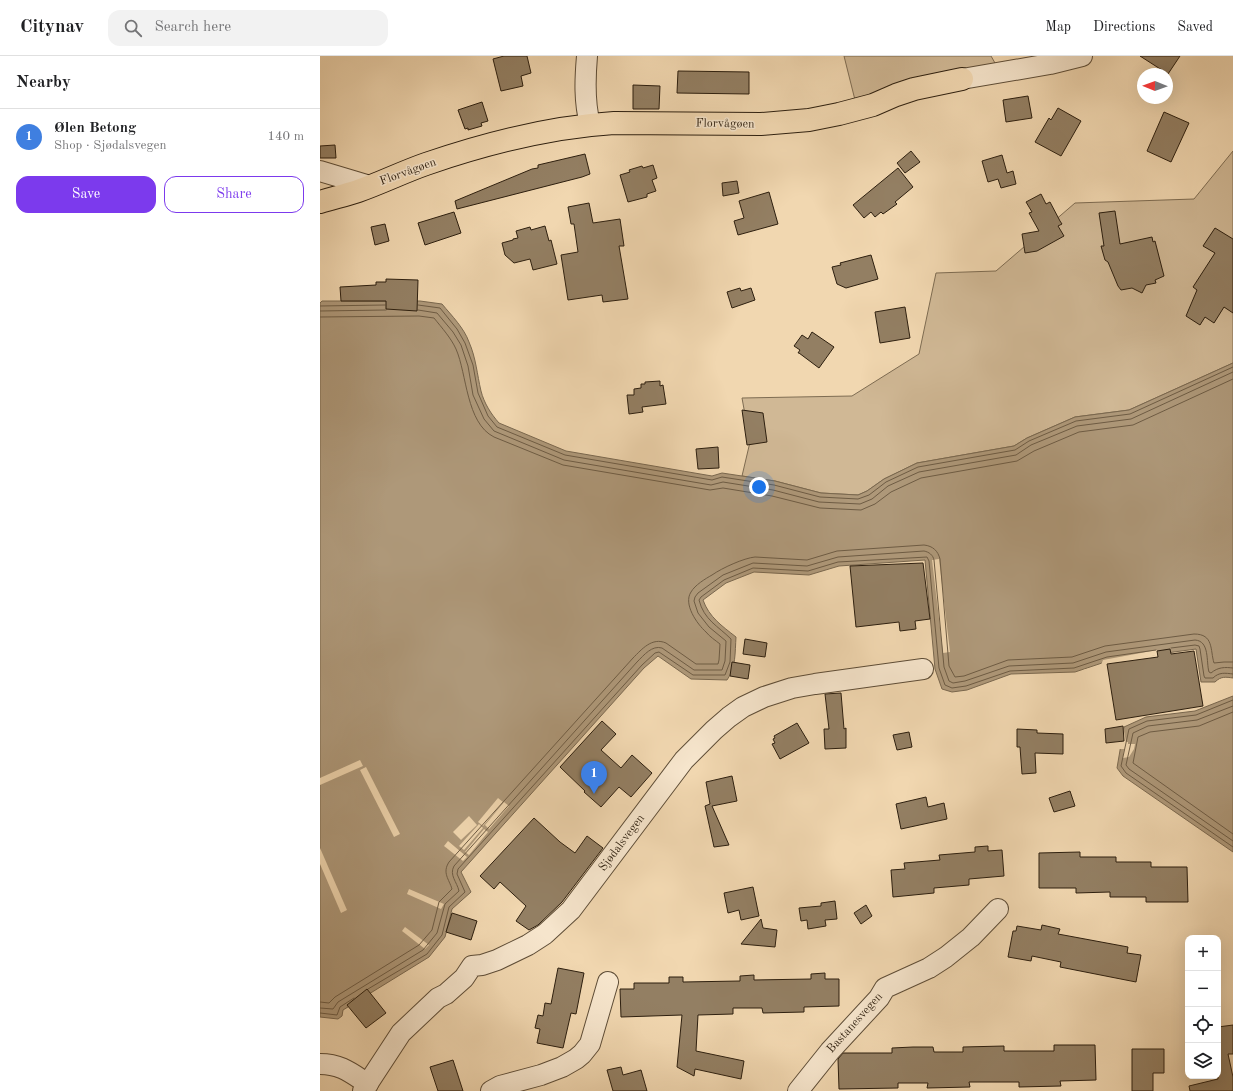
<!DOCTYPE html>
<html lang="en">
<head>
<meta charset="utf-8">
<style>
  :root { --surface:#fff; --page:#f2f2f2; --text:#202124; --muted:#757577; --line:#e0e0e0; --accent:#7c3aed }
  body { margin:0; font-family:"Old Standard TT",serif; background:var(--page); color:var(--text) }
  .controls { position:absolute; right:12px; bottom:12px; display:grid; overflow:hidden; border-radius:8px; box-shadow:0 4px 16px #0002 }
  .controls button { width:36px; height:36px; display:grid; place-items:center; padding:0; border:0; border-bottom:1px solid var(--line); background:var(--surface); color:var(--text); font:20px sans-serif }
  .compass { position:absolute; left:817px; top:12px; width:36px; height:36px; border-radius:50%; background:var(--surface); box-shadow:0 4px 16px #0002; rotate:271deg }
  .you { position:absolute; left:439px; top:431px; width:14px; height:14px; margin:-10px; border:3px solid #fff; border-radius:50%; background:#1a73e8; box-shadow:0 0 0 6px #1a73e833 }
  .badge { display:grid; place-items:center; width:26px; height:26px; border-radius:50%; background:var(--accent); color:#fff; font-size:13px; font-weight:700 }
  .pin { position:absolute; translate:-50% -33px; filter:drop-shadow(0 1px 2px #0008) }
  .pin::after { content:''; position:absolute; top:21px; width:14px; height:12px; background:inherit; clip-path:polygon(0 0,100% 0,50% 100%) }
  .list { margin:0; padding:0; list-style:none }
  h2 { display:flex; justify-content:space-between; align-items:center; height:52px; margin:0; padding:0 16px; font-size:17px }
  h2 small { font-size:13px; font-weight:400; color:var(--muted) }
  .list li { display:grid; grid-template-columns:26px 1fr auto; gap:12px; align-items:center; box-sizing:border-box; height:56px; padding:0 16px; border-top:1px solid var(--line) }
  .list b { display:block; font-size:15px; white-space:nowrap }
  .list p { margin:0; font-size:13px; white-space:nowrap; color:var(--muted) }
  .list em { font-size:13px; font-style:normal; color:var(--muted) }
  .actions { display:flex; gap:8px; padding:12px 16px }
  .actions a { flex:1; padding:9px 0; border:1px solid var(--accent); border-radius:12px; text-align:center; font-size:14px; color:var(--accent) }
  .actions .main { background:var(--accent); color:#fff }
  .icon { flex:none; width:22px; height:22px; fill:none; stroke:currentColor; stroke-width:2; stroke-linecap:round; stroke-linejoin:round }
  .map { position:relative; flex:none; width:913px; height:1035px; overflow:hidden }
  header { display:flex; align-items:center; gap:24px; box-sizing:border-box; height:56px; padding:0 20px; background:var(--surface); border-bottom:1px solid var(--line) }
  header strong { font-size:19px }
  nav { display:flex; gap:22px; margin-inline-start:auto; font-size:14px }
  .search { width:280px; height:36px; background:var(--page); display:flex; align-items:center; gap:10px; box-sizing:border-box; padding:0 14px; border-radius:12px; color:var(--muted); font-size:15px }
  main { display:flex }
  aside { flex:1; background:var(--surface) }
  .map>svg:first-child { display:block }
  .green { fill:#d0b895; stroke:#7e6c52 }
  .water { fill:#ae9879; stroke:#7a684f }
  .pier { fill:#f1d7b0 }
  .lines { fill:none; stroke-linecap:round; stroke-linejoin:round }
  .shore { stroke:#6e5c44; stroke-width:1 }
  .building { fill:#937f63; stroke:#2d1f0f }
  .minor-casing { stroke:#5e4d37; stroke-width:22 }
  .major-casing { stroke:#2d1f0f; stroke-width:24 }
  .minor { stroke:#f6e5cc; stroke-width:20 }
  .major { stroke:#f1d7b0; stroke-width:22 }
  .labels { text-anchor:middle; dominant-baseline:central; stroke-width:3; stroke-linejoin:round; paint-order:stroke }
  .street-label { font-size:12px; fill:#2d1f0f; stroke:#f6e5cc }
</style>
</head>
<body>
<header>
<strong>Citynav</strong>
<div class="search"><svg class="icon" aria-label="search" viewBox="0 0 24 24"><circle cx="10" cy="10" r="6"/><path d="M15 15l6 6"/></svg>Search here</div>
<nav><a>Map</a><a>Directions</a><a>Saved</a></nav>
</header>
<main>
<aside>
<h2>Nearby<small></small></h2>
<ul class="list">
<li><span class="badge" style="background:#3f7fe0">1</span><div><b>Ølen Betong</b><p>Shop · Sjødalsvegen</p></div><em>140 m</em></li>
</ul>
<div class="actions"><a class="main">Save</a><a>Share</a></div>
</aside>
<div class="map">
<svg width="913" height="1035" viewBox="0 0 913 1035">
  <rect width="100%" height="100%" fill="#f1d7b0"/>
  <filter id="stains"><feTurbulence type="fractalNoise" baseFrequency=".005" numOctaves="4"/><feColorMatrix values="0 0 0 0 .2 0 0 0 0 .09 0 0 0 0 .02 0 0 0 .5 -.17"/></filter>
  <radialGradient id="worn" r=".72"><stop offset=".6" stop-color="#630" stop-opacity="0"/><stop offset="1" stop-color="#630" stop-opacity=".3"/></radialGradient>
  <g class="green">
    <polygon points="524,0 671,0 683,21 535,44"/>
    <polygon points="913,95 913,307 809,354 755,361 707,382 694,390 597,407 564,423 547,435 538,439 501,437 455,425 422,420 430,386 422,342 532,340 599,298 616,217 676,215 755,147 874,143"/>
  </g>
  <g class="water">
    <path d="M2,245h98l22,3c10,12 22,24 27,38 7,16 8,32 12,49 3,12 10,23 18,32l67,28 146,25 10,-3 53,8 46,12 37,2 9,-4 17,-12 33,-16 97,-17 13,-8 48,-21 54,-7 104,-47v315c-7,-1 -12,-2 -18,4h-14l-5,-33 -88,12 -33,11 -64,2 -44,16 -15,2 -10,-3 -7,-20 -10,-109 -86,6 -30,9 -55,-3 -28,11 -23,17c6,17 19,26 33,37 -1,15 0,31 -9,43l-36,-1 -33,-23 -14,12 -183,204 10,20 -19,17 -7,28 -16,20 -86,53 -1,6 -4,3 -18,-2v-714z"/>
    <polygon points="913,640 913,796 803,720 797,712 804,671 826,661 875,655"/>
  </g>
  <g class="pier">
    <polygon points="619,503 630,596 623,597 612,504"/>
    <polygon points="837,594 838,599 788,607 763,615 763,614 781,609 783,604"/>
    <polygon points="802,670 803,670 806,686 808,686 808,688 815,688 814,693 809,701 803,702 804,693 798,693 799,686 804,685"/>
    <polygon points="40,704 43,710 0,729 0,722"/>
    <polygon points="46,711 80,778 74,781 40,714"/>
    <polygon points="178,742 183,746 163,770 158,766"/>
    <polygon points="184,746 189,750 169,773 165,769"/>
    <polygon points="149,760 157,769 141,784 133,776"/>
    <polygon points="159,768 163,772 144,794 139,790"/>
    <polygon points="164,773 168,776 149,799 145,796"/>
    <polygon points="128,785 147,801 143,805 124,790"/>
    <polygon points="0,792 27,854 21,857 0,808"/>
    <polygon points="89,833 124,848 121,853 87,838"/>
    <polygon points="85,871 109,889 105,893 82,875"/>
  </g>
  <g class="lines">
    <g class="shore">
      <polyline points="98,249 120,252 137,273 145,287 153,309 158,337 168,360 177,371 245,399 392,424 402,421 454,429 500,441 538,443 549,439 566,426 598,411 695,394 709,385 756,365 810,358 913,311"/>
      <polyline points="0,250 65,249"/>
      <polyline points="98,254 117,257 133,276 141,289 148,310 153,339 164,363 174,375 244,404 391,429 403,426 453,434 499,446 540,448 552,443 568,430 599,416 696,399 711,389 757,370 811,363 913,316"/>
      <polyline points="0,255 66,254"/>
      <path d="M0,261l99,-1 15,2c8,10 17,20 22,31 11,25 10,74 38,88l69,28 147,25 13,-2 49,8 48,12 41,2 14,-6 16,-12 30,-14 96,-17 17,-10 45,-19 54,-7 100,-46"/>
      <path d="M851,592l24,-3 4,1 1,3 4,27 1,2h8c6,-6 12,-5 20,-4"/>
      <polyline points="913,644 876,659 827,665 809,673 801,710 806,717 913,791"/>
      <polyline points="913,650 877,664 828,670 813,677 806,709 809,713 913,785"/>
      <polyline points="913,656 879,670 830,676 818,681 813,707 913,778"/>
      <path d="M48,933l59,-35 15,-19 7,-28 16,-15 -8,-18 1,-5 184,-204 13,-12 4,-1 34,23h32l5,-13 1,-23c-13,-13 -27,-19 -32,-39l2,-3 23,-17 29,-12 55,3 30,-9 89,-5 2,4 10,107 6,17 7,3 14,-2 44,-15 64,-3 33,-11 49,-7"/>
      <path d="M0,946l9,1 6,-6 84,-52 13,-15 7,-28 13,-13c-3,-10 -10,-16 -3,-27l184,-204c9,-9 19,-21 33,-15l30,21h22l1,-4 1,-16c-5,-4 -10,-7 -14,-12 -9,-8 -23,-28 -15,-40 4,-7 14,-13 21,-17 10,-7 32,-17 43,-18l52,3 30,-9 87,-6c9,1 14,6 16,14l9,107 6,11 9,-1 44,-16 64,-3 33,-11 89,-12c20,0 16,16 20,29l10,-1h9"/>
      <path d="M0,952l13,1 5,-7 85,-52 14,-17 8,-29 14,-13c-2,-9 -10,-16 -5,-25l183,-204c7,-7 15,-17 25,-14l32,22h28l3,-9 1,-20 -17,-14 -11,-14 -4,-12 1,-4 3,-4 25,-18 30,-12 54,3 31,-9 86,-6c5,1 9,4 10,9l10,107 5,14 4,2 12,-2 44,-15 64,-3 33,-11 89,-12c15,1 11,22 14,32l2,1c7,-6 14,-6 22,-5"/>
      <polyline points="0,957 17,959 20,951 34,942"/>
    </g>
  </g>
  <g class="building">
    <polygon points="184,0 207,0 211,17 201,20 203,30 181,35 173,3"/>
    <polygon points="820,0 860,0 848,18"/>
    <polygon points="358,15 429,16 429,38 357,37"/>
    <polygon points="313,29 340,30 339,53 313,53"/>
    <polygon points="708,40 712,62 686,66 683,44"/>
    <polygon points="162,46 168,65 161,67 162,70 148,74 148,72 145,73 138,54"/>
    <polygon points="738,52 761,65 741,100 715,86 729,62 731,64"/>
    <polygon points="844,56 869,67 851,106 827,95"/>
    <polygon points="15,89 16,102 0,102 0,90"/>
    <polygon points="591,95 600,106 585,117 577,107"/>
    <polygon points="265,98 270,118 262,121 137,153 135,145 212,113 218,112 218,109"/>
    <polygon points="682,99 687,117 693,115 696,128 681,132 678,123 668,126 662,105"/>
    <polygon points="333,109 337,122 332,124 336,135 327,138 327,141 308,146 300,119 310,116 309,114 322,110 323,112"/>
    <polygon points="578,112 593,131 575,146 577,148 563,158 561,156 555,161 551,156 544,162 533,149"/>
    <polygon points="417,125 419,137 403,140 402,127"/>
    <polygon points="449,136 458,168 418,179 414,165 424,162 419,145"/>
    <polygon points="721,138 726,148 730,146 740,165 742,168 738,170 744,180 717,195 705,197 702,178 719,175 709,157 712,156 706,146"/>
    <polygon points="269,147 273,167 300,163 304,190 299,190 308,243 283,246 282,239 248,244 241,199 258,196 254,168 251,168 248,151"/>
    <polygon points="795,155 800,188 832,181 833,186 835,185 844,220 835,224 836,227 826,229 822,237 812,232 801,234 798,230 788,206 785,204 781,190 784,190 779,157"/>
    <polygon points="134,156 141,177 105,189 98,167"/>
    <polygon points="65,168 69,185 55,189 51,171"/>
    <polygon points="225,170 229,185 231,184 237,208 213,214 210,203 194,207 185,199 182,187 193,184 193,183 198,182 196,175 210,171 211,174"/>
    <polygon points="895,172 913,183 913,257 904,251 894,267 885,261 880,269 866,260 877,234 873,231 895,197 883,190"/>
    <polygon points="551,199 558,223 526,232 517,228 512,211 521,209 520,207"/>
    <polygon points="66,223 98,224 97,255 66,253 66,245 21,245 20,231 56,229 56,226 66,226"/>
    <polygon points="420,232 421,235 431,232 435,244 412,252 407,236"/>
    <polygon points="585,251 590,282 560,287 555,256"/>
    <polygon points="492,276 514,291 499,312 479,297 478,297 480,294 474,290 482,279 488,283"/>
    <polygon points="340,325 340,330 343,329 346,348 322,351 323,356 309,358 307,339 314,339 314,333 321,332 321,328 325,328 325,326"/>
    <polygon points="422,354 443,357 447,386 427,389"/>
    <polygon points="398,391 399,412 378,413 376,393"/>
    <polygon points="603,507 610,563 595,565 596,573 580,575 579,566 536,571 530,510"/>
    <polygon points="425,583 447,587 445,601 423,598"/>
    <polygon points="850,593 851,598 874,595 883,650 796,664 787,608 838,601 837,595"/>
    <polygon points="412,606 430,609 428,623 410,620"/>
    <polygon points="521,637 524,673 526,672 526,692 505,693 504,673 509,673 505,638"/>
    <polygon points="282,665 296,678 281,694 301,712 312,699 332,717 311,741 299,731 281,751 264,736 265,735 240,711"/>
    <polygon points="477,667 489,687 460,703 452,688 455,687 453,683 455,682 454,680"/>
    <polygon points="803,670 804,685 786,687 785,673"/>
    <polygon points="697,673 717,674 717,677 743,678 743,698 715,697 716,717 702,718 700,691 697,691"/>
    <polygon points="589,676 592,691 577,694 573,679"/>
    <polygon points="412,720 417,745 392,750 409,789 394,791 385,750 390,748 386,726"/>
    <polygon points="750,735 755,750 734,756 729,742"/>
    <polygon points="606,741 608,751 624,747 627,763 581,773 576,748"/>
    <polygon points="214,762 240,786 255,797 267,780 283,792 242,846 218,869 209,874 196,865 206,850 180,826 174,833 160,820"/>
    <polygon points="668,790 668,795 682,794 684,820 649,823 649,829 614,832 614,837 573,841 571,814 585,813 584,807 620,804 619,799 655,796 655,791"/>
    <polygon points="760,796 760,801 796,801 796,806 831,806 831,811 867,811 868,846 826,846 826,841 790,841 790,836 756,837 756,832 719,832 719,797"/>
    <polygon points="433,831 439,860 421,864 419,854 408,857 404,837"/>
    <polygon points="515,845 517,863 505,864 506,870 488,873 487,864 481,865 479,852 501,850 501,847"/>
    <polygon points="546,849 552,860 541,868 534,857"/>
    <polygon points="132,857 157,865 151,884 126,876"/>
    <polygon points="441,863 443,872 457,874 455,891 421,888"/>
    <polygon points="722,869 740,873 738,878 808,891 807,897 821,899 816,926 740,911 741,906 712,900 711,905 688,901 693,875 696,875 697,870 721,874"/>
    <polygon points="238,912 264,917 256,958 251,957 243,992 217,987 220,973 215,972 218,959 223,960 225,947 231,948"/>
    <polygon points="505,917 505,923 519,923 519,950 484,951 484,956 443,957 442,952 413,952 413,958 378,959 376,995 424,1005 421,1023 375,1013 374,1020 357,1011 362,959 301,961 300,933 314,933 314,927 349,927 349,921 363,921 363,926 420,925 420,920 434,919 434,924 491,923 491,918"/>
    <polygon points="47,933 66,957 46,972 27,949"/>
    <polygon points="913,969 913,998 908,998 913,1021 913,1035 870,1035 869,1030 898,1023 898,971"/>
    <polygon points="734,989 775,989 776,1024 740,1025 741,1030 699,1031 699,1026 649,1026 650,1031 607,1032 608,1027 578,1027 578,1032 519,1033 518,1003 523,997 572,997 572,992 593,991 613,991 614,996 643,996 643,991 684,990 684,995 734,995"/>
    <polygon points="812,993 844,993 844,1017 833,1017 833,1035 812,1035"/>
    <polygon points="133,1004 143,1035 118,1035 110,1011"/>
    <polygon points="301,1011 303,1019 321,1014 327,1035 293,1035 287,1014"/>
  </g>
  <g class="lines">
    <defs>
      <g id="minor">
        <path d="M267,0c-2,23 -3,46 3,68"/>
        <polyline points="642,23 730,8 762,0"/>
        <polyline points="0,115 50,130"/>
        <path d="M0,1008c21,0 31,9 48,20"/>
        <polyline points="43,1035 81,977 118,942 126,938 144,922 152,910 162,909 177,904 208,889 225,878 251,854 364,704 394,674 409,661 423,651 444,641 472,632 495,628 603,613"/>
        <polyline points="171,1035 180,1030 221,1019 242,1011 256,1003 262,998 270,988 288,926"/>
        <polyline points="478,1035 510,995 559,942 565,932 609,912 626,901 651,881 678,853"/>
      </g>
      <path id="major" d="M0,146c13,-4 26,-7 38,-11 23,-8 45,-19 68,-27 61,-21 123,-37 188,-41l147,1 48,-4 30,-6 34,-9 23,-10 18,-6 48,-10"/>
    </defs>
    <use href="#minor" class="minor-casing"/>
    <use href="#major" class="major-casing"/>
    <use href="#minor" class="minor"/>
    <use href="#major" class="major"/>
  </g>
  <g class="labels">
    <g class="street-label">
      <text transform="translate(405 68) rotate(1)">Florvågøen</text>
      <text transform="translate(88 116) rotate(-20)">Florvågøen</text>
      <text transform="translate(302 787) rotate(-53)">Sjødalsvegen</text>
      <text transform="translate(535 967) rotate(-48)">Bastanesvegen</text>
    </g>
  </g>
  <rect width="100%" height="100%" filter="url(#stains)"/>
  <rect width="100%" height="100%" fill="url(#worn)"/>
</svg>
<div class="controls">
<button>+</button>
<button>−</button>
<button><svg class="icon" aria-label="locate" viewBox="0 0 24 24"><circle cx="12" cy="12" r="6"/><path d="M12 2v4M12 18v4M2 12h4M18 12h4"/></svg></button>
<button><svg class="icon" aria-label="layers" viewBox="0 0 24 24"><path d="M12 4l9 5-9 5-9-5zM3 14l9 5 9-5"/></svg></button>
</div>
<svg class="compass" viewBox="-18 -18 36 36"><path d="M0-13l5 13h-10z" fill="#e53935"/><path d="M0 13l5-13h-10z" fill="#757577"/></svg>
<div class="you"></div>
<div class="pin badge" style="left:274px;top:738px;background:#3f7fe0">1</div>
</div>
</main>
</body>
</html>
